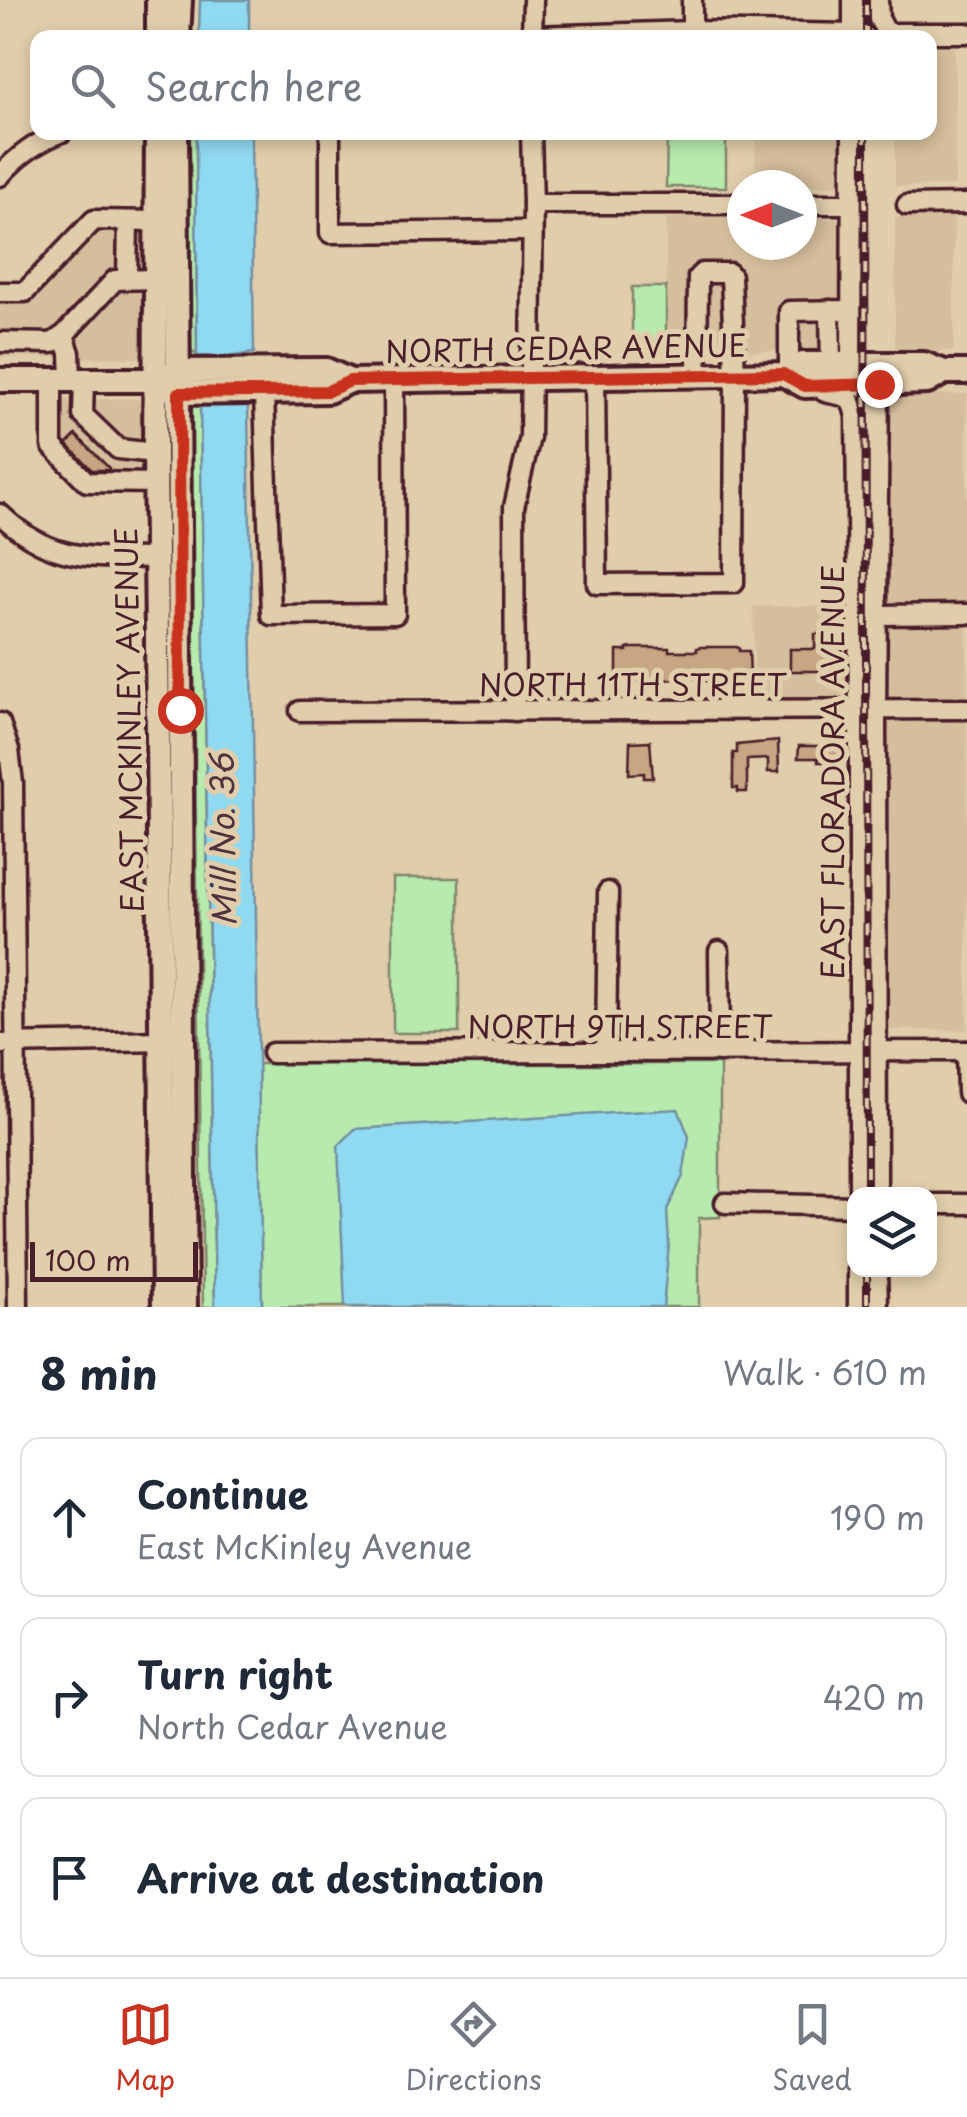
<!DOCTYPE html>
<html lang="en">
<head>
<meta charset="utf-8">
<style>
  :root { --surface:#fff; --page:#f6f6f7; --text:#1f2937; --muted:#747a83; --line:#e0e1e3; --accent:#c8321e }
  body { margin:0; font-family:"Playpen Sans",sans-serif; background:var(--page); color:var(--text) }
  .controls { position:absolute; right:30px; bottom:30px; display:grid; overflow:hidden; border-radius:20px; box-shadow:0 5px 15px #0003 }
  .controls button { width:90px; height:90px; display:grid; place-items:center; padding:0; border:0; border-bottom:2px solid var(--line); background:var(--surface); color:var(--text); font:50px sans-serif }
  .compass { position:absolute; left:727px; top:170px; width:90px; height:90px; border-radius:50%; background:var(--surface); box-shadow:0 5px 15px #0003; rotate:270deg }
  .scale { position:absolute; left:30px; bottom:25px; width:168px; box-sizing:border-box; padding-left:10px; border:5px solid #4a1f2b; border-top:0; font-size:28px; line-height:35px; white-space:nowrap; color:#4a1f2b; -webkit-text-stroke:8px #e0cdab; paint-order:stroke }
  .stop { position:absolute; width:30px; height:30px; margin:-22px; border:8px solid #c8321e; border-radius:50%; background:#fff }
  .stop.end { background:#c8321e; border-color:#fff; box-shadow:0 2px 10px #0008 }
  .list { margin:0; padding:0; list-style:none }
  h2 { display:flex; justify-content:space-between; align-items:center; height:130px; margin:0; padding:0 40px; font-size:42px }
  h2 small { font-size:32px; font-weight:400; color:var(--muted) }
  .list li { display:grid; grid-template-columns:65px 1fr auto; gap:30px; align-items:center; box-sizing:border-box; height:160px; margin:0 20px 20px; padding:0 20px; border:2px solid var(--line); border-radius:20px }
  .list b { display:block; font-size:38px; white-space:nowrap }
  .list p { margin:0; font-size:32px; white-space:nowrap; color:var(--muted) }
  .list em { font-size:32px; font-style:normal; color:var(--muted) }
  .icon { flex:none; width:55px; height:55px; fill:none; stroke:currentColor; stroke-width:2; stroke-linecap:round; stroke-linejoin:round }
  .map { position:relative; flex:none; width:967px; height:1307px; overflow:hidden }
  .search { position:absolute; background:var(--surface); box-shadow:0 5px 15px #0003; left:30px; right:30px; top:30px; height:110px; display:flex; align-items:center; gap:25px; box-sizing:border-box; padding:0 35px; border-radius:20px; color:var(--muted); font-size:38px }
  .sheet { height:670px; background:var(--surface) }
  nav { display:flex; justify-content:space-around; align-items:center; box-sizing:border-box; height:140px; border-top:2px solid var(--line); background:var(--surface); font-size:28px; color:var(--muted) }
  nav a { display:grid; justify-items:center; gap:5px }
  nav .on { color:var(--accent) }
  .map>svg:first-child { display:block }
  .built { fill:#d5be9d }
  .green { fill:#b6ebad; stroke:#80856c; stroke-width:2.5 }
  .water { fill:#90daf1; stroke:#748fa2; stroke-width:2.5 }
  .building { fill:#c7a683; stroke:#4a1f2b; stroke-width:2.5 }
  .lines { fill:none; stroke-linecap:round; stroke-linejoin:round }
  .minor-casing { stroke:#4a1f2b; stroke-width:25 }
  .major-casing { stroke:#4a1f2b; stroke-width:30 }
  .minor { stroke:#e0cdab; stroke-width:18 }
  .major { stroke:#e0cdab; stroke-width:22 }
  .rail-casing { stroke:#4a1f2b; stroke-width:8 }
  .rail { stroke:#e0cdab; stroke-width:4; stroke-dasharray:11; stroke-linecap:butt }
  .route { stroke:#c8321e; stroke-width:12 }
  .labels { text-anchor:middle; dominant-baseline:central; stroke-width:10; stroke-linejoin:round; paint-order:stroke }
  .street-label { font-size:30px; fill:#4a1f2b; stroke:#e0cdab }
  .water-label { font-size:32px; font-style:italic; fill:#51323f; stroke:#e0cdab }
</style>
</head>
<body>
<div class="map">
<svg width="967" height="1307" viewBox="0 0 967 1307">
  <rect width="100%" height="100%" fill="#e0cdab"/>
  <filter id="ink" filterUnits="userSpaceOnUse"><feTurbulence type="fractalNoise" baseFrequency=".01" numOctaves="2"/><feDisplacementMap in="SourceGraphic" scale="20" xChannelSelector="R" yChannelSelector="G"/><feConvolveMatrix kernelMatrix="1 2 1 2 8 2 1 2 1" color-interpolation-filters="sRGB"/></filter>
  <g filter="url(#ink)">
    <g class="built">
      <polygon points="930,47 955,47 955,186 895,186 895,133 930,132"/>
      <polygon points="756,133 844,133 844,186 755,185"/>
      <polygon points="742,217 742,245 802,245 802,217 842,219 843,347 840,350 666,352 666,218"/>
      <rect x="895" y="217" width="59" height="134"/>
      <polygon points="143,223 143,350 141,355 136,358 0,357 0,295 28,295 94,224"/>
      <polygon points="967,394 967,696 887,697 884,696 882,395"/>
      <polygon points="57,399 137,399 141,401 144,407 145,476 88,475 58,444"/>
      <polygon points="753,606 844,606 846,693 841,698 755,698"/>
      <rect x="883" y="721" width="84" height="309"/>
    </g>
    <g class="green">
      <polygon points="186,133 196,133 197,356 189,347"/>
      <polygon points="667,133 726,133 726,187 666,187"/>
      <rect x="632" y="287" width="34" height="65"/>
      <polygon points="196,402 200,403 215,1307 203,1307 190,410"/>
      <rect x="393" y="878" width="66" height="155"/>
      <polygon points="258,1064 720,1064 720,1217 699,1218 699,1307 262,1307"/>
    </g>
    <g class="water">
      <polygon points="200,0 249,0 249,37 199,37"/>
      <polygon points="196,133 251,133 254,353 228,357 197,356"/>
      <polygon points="229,400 248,406 262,1307 215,1307 200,403"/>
      <polygon points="678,1109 689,1137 683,1176 667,1210 669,1245 663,1307 345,1307 338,1146 355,1129"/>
    </g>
    <g class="building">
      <polygon points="76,435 109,468 109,470 92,470 67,444"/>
      <polygon points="815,634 842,634 843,671 790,671 790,649 815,649"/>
      <polygon points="701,647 736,647 739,648 739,651 749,651 750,677 740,678 740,680 735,681 702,681 698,680 698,678 643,681 617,678 617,651 627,651 627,649 631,648 669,648 669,651 697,651 697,648"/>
      <polygon points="650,741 653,778 644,778 644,773 629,774 630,742"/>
      <polygon points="778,741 779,772 768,772 768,759 747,760 747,792 738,792 738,788 733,788 733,753 737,753 737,745"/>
      <polygon points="799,746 843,746 843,757 840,757 840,762 818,762 818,758 798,758"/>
    </g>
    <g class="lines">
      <defs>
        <g id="minor">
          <polyline points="692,0 692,31"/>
          <polyline points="878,0 879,19 887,33 967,33"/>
          <polyline points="532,36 692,31 853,34"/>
          <polyline points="532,38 533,0"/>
          <polyline points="853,38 853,0"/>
          <polyline points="330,132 330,233 532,231"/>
          <path d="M0,176c17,-20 37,-34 62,-44"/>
          <polyline points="533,204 742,204"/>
          <polyline points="802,204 851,204"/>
          <polyline points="907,205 967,204"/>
          <polyline points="127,279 128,221"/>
          <polyline points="0,292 25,292 94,220 157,221"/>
          <polyline points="830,310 831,364"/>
          <polyline points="64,335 70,353 71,380"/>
          <polyline points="0,342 52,343 64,335 115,280 157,279"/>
          <polyline points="851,364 852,132"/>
          <polyline points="789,371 789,311 851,310"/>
          <polyline points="595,377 597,584 734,583 735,375 731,276 729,273 702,273 698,277 697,375"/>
          <polyline points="52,380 52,446 87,482 156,483"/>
          <polyline points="84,380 83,415 118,449 155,453"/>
          <polyline points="264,392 271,615 395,614 394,379"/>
          <path d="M825,392c20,5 26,1 31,25l3,293v484"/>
          <path d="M0,514c51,49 91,43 156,44"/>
          <polyline points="877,615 967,614"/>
          <polyline points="300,711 967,709"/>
          <polyline points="515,711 514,507 530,437 533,204 531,132"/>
          <polyline points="0,723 9,750 13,783 18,1307"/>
          <polyline points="719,951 720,1052"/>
          <polyline points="0,1044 169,1041"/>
          <polyline points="966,1051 967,1093"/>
          <polyline points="606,1052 608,892"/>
          <polyline points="272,1053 967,1051"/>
          <polyline points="877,1194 876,710 879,384"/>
          <polyline points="725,1203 854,1206"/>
          <polyline points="930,1204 967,1204"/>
          <polyline points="877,1270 878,1307"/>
          <polyline points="858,1307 858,1270"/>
        </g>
        <g id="major">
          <polyline points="158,38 158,0"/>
          <polyline points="178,38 180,0"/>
          <polyline points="157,132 155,453 164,1307"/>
          <polyline points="176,132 185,1307"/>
          <polyline points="783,374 805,386 927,382 944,372"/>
          <polyline points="0,380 155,380 178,371 326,370 350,381"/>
          <polyline points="168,388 179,393 328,391 350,381 783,374 803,364 924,364 944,372 967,372"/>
        </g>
      </defs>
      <use href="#minor" class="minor-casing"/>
      <use href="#major" class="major-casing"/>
      <use href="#minor" class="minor"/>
      <use href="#major" class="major"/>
      <defs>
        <g id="rail">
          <polyline points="866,38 866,0"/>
          <polyline points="865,132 867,1194"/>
          <polyline points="867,1270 867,1307"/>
        </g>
      </defs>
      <use href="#rail" class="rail-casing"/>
      <use href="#rail" class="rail"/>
    </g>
  </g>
  <g class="lines" filter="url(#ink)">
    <polyline class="route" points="180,710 179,393 328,391 350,381 394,380 783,374 805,386 879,384"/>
  </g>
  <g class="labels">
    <g class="street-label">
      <text transform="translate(566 347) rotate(-1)">NORTH CEDAR AVENUE</text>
      <text x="633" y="683">NORTH 11TH STREET</text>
      <text transform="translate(128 720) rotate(-91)">EAST MCKINLEY AVENUE</text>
      <text transform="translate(831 772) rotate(-90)">EAST FLORADORA AVENUE</text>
      <text x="620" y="1025">NORTH 9TH STREET</text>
    </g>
    <g class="water-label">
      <text transform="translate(222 840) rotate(-91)">Mill No. 36</text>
    </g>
  </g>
</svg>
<div class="controls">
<button><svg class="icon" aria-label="layers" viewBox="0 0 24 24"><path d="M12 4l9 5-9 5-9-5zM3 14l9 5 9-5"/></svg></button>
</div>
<svg class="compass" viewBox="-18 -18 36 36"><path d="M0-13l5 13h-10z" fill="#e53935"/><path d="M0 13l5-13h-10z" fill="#747a83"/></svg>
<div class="scale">100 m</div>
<div class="stop" style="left:180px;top:710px"></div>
<div class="stop end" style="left:879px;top:384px"></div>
<div class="search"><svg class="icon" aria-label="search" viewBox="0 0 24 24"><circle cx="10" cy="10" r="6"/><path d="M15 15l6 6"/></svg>Search here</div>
</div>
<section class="sheet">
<h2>8 min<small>Walk · 610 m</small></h2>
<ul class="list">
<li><svg class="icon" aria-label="ahead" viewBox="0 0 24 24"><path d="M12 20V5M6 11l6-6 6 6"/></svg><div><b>Continue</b><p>East McKinley Avenue</p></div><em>190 m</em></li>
<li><svg class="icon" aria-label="right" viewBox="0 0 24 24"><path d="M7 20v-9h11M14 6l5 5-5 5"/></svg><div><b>Turn right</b><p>North Cedar Avenue</p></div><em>420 m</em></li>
<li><svg class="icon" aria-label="arrive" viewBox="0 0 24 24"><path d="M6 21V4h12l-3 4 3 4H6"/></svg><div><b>Arrive at destination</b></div></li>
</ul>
</section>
<nav>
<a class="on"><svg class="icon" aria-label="map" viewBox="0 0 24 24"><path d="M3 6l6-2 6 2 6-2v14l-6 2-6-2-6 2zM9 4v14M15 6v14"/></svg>Map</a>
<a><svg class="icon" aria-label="directions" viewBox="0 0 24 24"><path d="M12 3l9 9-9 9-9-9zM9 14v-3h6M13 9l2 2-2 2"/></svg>Directions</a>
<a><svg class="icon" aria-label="saved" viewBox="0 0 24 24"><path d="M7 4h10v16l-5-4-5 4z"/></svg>Saved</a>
</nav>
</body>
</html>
